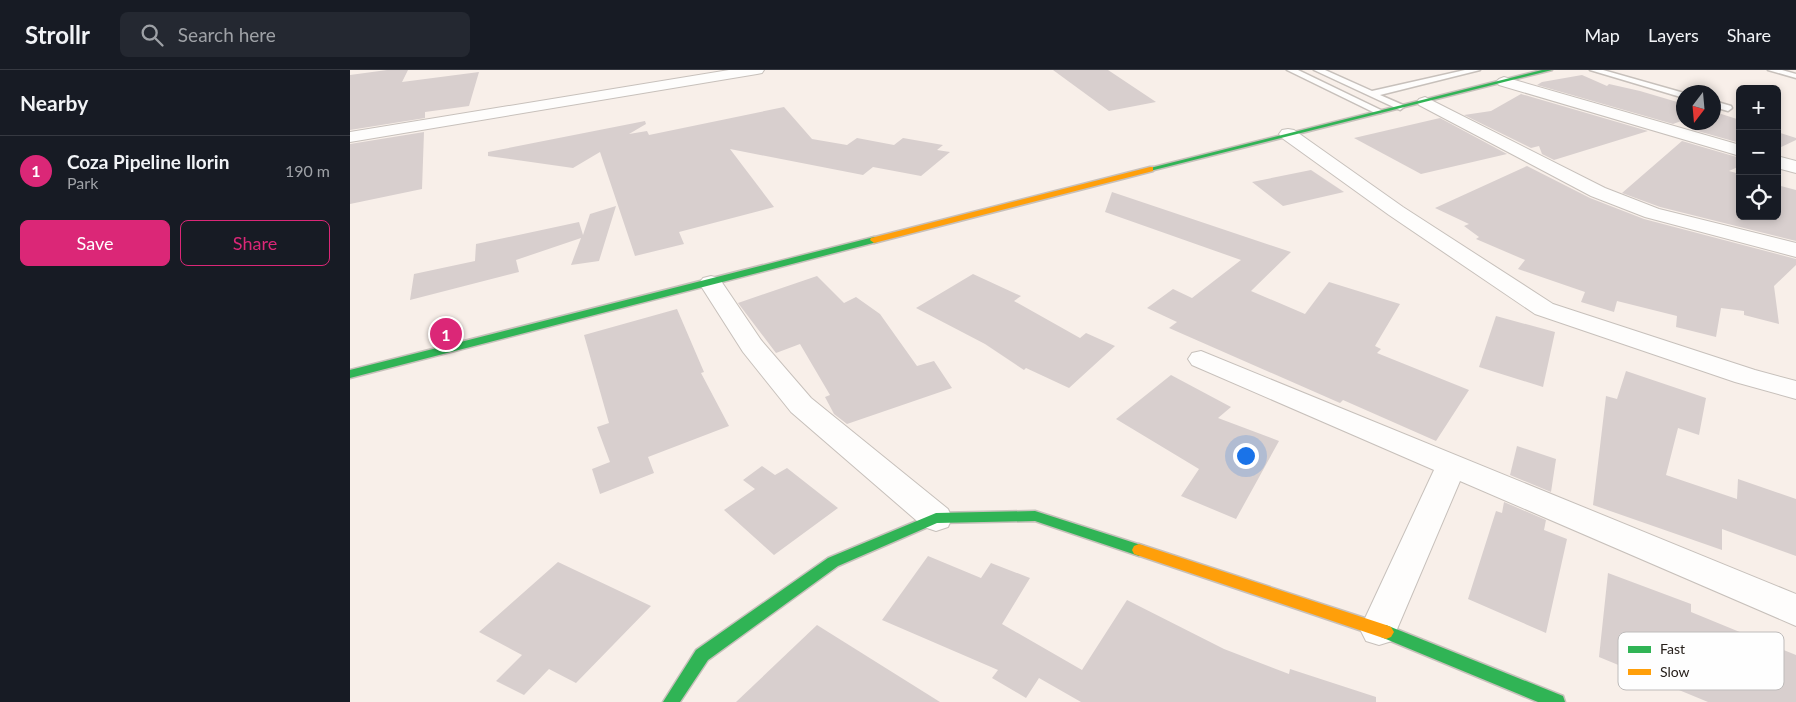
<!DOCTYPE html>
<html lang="en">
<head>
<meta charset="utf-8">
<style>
  :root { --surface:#171b24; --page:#242831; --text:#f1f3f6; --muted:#9ea1a6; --line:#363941; --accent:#db2777 }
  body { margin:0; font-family:Lato,sans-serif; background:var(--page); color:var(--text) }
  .controls { position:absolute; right:15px; top:15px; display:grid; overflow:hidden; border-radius:8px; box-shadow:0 2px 8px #0003 }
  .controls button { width:45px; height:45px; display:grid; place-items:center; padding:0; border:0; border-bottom:1px solid var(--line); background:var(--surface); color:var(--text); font:25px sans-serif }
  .compass { position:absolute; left:1326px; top:15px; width:45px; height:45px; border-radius:50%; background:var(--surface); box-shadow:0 2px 8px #0003; rotate:196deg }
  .you { position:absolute; left:895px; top:385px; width:18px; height:18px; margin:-12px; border:4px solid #fff; border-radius:50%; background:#1a73e8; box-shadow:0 0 0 8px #1a73e833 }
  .badge { display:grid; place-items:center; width:32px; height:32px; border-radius:50%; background:var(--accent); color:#fff; font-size:16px; font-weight:700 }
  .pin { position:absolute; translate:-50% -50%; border:2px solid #fff; box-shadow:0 1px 5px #0006 }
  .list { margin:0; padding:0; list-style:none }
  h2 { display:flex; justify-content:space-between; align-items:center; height:65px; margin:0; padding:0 20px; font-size:21px }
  h2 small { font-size:16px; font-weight:400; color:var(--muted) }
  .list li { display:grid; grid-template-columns:32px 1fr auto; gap:15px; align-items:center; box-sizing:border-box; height:70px; padding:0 20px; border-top:1px solid var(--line) }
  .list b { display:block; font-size:19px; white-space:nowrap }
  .list p { margin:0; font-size:16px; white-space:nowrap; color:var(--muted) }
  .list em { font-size:16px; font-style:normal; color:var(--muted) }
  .actions { display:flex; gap:10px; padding:15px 20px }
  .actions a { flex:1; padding:11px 0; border:1px solid var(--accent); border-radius:8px; text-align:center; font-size:18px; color:var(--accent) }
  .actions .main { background:var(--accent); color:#fff }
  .icon { flex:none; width:28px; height:28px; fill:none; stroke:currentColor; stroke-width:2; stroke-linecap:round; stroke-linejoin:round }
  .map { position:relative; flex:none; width:1446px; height:632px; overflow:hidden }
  header { display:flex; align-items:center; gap:30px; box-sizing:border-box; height:70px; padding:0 25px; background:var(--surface); border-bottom:1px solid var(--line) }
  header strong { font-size:24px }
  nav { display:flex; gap:28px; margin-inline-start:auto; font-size:18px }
  .search { width:350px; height:45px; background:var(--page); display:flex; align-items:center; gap:12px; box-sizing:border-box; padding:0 18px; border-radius:8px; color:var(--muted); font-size:19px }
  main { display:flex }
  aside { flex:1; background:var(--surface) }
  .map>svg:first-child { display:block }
  .building { fill:#d8cfce }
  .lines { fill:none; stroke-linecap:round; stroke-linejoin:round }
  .lane-casing { stroke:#c7c0bb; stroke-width:3 }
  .street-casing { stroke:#c7c0bb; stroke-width:2 }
  .fast-casing { stroke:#c7c0bb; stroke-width:3 }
  .slow-casing { stroke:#c7c0bb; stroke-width:3 }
  .lane { fill:#fefdfc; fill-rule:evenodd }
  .street { fill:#fefdfc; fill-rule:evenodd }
  .fast { fill:#30b455; fill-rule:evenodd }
  .slow { fill:#ff9f0a; fill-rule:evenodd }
  .key { fill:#fefefe; stroke:#bebbba; stroke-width:1 }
  .key-label { font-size:14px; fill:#27201b }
</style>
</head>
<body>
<header>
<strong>Strollr</strong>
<div class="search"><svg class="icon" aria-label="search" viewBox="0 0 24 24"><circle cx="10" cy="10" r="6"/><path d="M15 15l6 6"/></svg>Search here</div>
<nav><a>Map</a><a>Layers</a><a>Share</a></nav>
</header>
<main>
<aside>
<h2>Nearby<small></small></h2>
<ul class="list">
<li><span class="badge">1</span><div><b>Coza Pipeline Ilorin</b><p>Park</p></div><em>190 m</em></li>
</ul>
<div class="actions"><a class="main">Save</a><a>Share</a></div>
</aside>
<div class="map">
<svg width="1446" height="632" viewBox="0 0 1446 632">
  <rect width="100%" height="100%" fill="#f8efe9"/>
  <g class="building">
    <polygon points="37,0 58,0 52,12 129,2 119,36 75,42 75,48 0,60 0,5"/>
    <polygon points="703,0 758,0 806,32 759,41"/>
    <polygon points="1232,5 1257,16 1259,14 1290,21 1334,34 1334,50 1323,54 1187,15 1192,12"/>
    <polygon points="1171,24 1298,61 1204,90 1192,84 1189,76 1181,78 1114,45 1141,41"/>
    <polygon points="434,37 462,69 497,75 507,68 544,75 553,68 593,75 587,80 600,82 571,106 523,97 513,105 380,79 424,137 329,162 334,174 285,186 250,82 223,98 138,86 138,82 295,51 296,54 279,64 297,61 299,65"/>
    <polygon points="1365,42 1390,50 1390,73 1344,60 1352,52 1364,52"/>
    <polygon points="1090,48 1157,84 1071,104 1004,68"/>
    <polygon points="74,62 72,119 0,134 0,74"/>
    <polygon points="1427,62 1446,68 1446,70 1427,79"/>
    <polygon points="1332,71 1390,88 1390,96 1379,101 1390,104 1390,146 1427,146 1427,115 1446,120 1446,171 1310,137 1272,123"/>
    <polygon points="1177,96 1240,128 1294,149 1446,189 1446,195 1424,216 1429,254 1394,245 1394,241 1371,238 1366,267 1326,257 1327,246 1267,231 1264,242 1231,232 1235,222 1168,199 1175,190 1126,169 1129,167 1114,156 1119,154 1085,138"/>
    <polygon points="961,100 994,122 933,136 902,112"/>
    <polygon points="762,122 941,182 901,221 955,244 979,212 1050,234 1025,276 1031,279 1027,283 1119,320 1086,371 993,330 990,333 819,258 827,252 797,238 823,219 842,228 891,190 755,142"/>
    <polygon points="266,136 249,191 221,195 231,168 169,189 166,190 169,202 60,230 64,204 125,191 126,174 229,152 233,165 240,144"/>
    <polygon points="623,204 671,226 664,231 730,268 736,263 765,276 719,318 676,298 674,300 635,274 566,238"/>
    <polygon points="467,206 494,233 506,227 530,244 567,296 584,291 602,318 497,354 484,344 475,327 480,325 450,274 426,283 388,233"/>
    <polygon points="327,239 354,302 351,303 379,356 298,387 304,403 250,424 242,399 260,392 247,357 259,353 234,265"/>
    <polygon points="1146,246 1205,262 1193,317 1129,297"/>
    <polygon points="1276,301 1356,328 1349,365 1328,358 1316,405 1387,429 1388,409 1446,429 1446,486 1372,459 1372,480 1243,435 1256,326 1267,329"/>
    <polygon points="821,305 881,337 868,348 929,371 886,449 831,426 849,399 766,349"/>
    <polygon points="1167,376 1206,389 1201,422 1160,405"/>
    <polygon points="412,396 425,405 437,398 488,438 424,485 374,440 405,419 393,410"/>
    <polygon points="1154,432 1196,450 1194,460 1217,469 1196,563 1118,529 1146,441 1152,443"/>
    <polygon points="578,486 631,508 641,493 680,508 652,554 732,600 777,530 874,579 939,604 940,599 1026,627 1026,632 731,632 689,608 676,628 642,608 648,600 532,550"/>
    <polygon points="208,492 301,536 226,613 199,599 174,625 146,611 172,585 129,562"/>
    <polygon points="1258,503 1341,534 1341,542 1446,585 1446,632 1358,632 1249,587"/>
    <polygon points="467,555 590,632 386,632"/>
  </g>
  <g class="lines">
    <defs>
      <g id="lane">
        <polygon points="937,0 948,0 1033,41 1031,43 1025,43"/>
        <polygon points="964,0 975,0 1022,21 1115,0 1130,0 1030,25 1053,35 1054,37 1050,40"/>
        <polygon points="1240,0 1253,0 1334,23 1334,28"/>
        <polygon points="1418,0 1432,0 1446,4 1446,8"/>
        <polygon points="1364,31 1381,36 1382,38 1378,41 1364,37"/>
      </g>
      <g id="street">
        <polygon points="379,0 414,0 412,3 407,4 0,72 0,62"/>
        <polygon points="1154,7 1390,75 1390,86 1149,15 1146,12 1149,9"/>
        <polygon points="1075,27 1255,118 1309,139 1446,173 1446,187 1295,147 1241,126 1069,35 1067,32 1069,29"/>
        <polygon points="938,59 944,60 1053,137 1203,234 1405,300 1446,311 1446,329 1385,312 1185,244 1039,145 932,68 929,64 932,60"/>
        <polygon points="1427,86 1446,91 1446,103 1427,98"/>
        <polygon points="361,206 369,208 411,270 461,328 598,439 602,448 598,457 586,461 574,457 441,342 393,282 349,213 353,208"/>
        <polygon points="851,281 1446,524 1446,556 1110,411 1042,571 1029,575 1016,571 1010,559 1084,400 842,295 838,289 842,283"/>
      </g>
      <g id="fast">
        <polygon points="1192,0 1202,0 800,101 796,99"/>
        <polygon points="524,167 527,168 527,172 0,308 0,300"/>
        <polygon points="685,441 794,476 796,480 794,484 789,486 685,451 587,453 488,496 358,590 330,632 313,632 346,580 478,488 586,443"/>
        <polygon points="1036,555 1213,626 1215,632 1188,632 1031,567 1028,562 1031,557"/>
      </g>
      <g id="slow">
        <polygon points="800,97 803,97 803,101 524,173 520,170 521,168"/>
        <polygon points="789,474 1036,555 1041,557 1044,562 1041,567 1036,569 784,484 782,480 784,476"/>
      </g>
    </defs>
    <use href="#lane" class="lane-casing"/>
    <use href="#street" class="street-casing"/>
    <use href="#fast" class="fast-casing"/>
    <use href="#slow" class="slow-casing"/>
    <use href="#lane" class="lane"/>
    <use href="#street" class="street"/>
    <use href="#fast" class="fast"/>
    <use href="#slow" class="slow"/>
  </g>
  <rect x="1268" y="562" width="166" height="58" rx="8" class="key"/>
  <rect x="1278" y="576" width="23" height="7" fill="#30b455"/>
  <rect x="1278" y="599" width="23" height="6" fill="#ff9f0a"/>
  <g class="key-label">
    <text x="1310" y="584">Fast</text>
    <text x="1310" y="607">Slow</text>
  </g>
</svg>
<div class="controls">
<button>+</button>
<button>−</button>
<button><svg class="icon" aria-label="locate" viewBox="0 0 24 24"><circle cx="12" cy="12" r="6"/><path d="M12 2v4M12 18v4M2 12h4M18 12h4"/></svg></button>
</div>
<svg class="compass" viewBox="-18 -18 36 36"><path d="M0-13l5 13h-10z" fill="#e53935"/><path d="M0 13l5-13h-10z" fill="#9ea1a6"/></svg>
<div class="you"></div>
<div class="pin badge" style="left:96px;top:264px">1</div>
</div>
</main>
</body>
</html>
